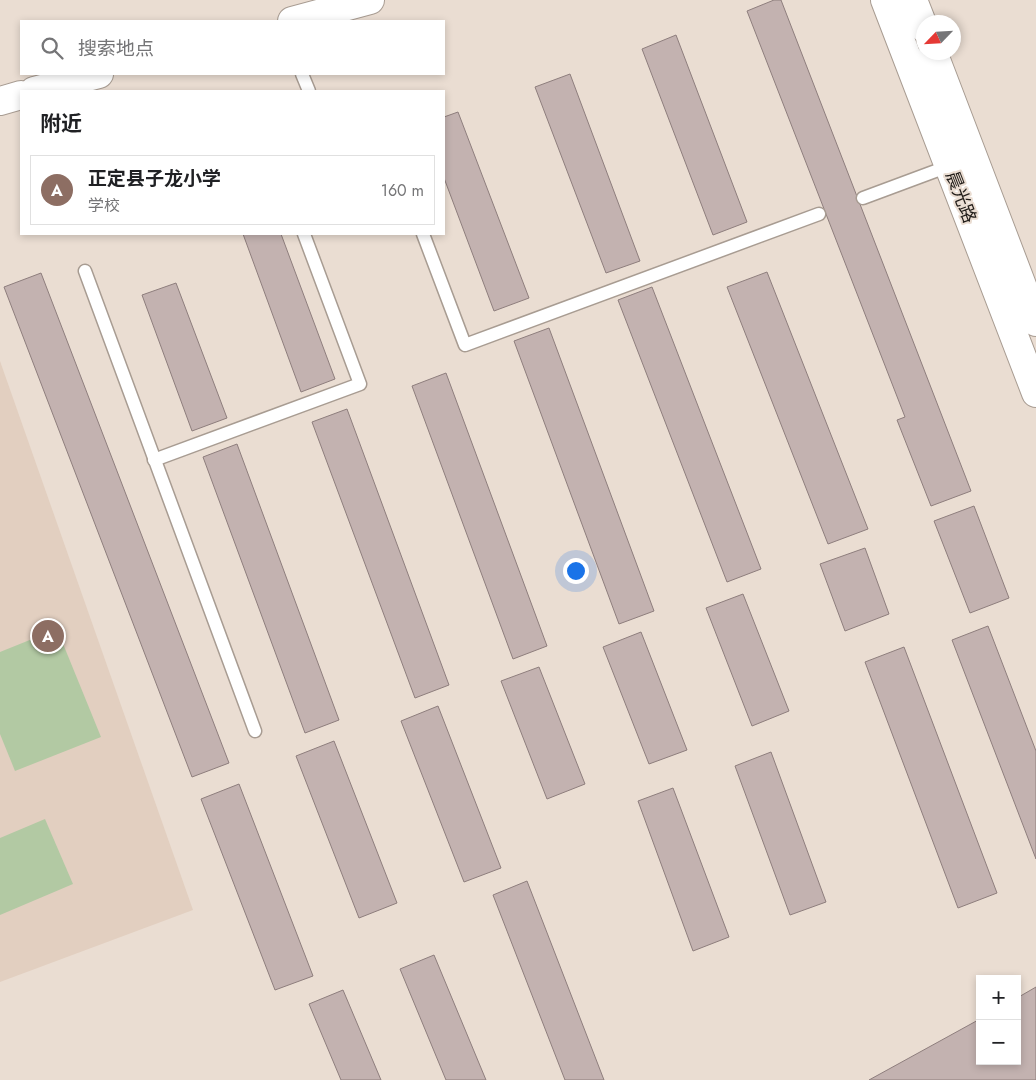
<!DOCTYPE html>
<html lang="zh">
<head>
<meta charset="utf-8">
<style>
  :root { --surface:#fff; --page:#f2f2f2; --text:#202124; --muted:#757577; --line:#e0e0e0; --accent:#a70f37 }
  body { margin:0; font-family:Jost,"Noto Sans SC",sans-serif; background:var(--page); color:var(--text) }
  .controls { position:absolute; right:15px; bottom:15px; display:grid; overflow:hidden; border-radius:0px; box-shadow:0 2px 8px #0003 }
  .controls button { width:45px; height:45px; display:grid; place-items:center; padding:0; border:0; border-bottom:1px solid var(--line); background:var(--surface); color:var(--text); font:25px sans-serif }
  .compass { position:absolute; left:916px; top:15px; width:45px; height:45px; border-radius:50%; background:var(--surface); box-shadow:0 2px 8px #0003; rotate:245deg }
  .you { position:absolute; left:575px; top:570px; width:18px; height:18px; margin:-12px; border:4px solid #fff; border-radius:50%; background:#1a73e8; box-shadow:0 0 0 8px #1a73e833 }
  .badge { display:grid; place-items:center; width:32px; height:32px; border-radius:50%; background:var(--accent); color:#fff; font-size:16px; font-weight:700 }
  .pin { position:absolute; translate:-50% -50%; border:2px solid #fff; box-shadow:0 1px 5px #0006 }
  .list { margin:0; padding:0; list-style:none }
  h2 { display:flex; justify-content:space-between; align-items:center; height:65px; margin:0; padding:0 20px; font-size:21px }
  h2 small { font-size:16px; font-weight:400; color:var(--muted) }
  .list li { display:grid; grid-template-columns:32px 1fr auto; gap:15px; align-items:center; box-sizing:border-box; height:70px; margin:0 10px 10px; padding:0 10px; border:1px solid var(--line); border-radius:0px }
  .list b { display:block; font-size:19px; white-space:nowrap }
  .list p { margin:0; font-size:16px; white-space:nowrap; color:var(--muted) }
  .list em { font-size:16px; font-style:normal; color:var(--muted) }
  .icon { flex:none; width:28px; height:28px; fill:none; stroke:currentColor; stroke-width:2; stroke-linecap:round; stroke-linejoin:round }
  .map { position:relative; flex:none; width:1036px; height:1080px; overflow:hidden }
  .search { position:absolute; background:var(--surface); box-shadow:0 2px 8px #0003; left:20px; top:20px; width:425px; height:55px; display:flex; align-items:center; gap:12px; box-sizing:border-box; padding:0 18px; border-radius:0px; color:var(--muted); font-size:19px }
  .panel { position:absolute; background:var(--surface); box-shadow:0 2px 8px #0003; left:20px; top:90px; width:425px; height:145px; border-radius:0px }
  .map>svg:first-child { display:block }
  .built { fill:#e2cfc0 }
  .green { fill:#b2c9a3 }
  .building { fill:#c3b2b0; stroke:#8e7e7d }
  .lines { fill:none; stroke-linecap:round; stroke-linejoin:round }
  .service-casing { stroke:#a89c92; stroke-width:15 }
  .tertiary-casing { stroke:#a89c92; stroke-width:30 }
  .secondary-casing { stroke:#a89c92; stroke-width:30 }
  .service { stroke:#fff; stroke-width:12 }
  .tertiary { stroke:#fff; stroke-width:28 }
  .secondary { stroke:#fff; stroke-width:28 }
  .labels { text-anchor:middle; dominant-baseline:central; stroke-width:4; stroke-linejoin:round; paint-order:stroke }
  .street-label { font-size:18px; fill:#201c18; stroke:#eaddd2 }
</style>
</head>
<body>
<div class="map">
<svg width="1036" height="1080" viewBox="0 0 1036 1080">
  <rect width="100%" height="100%" fill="#eaddd2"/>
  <polygon class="built" points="0,361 193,910 0,982"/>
  <g class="green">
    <polygon points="57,629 101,737 15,771 0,734 0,652"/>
    <polygon points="45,819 73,884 0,915 0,838"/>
  </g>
  <g class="building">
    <polygon points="774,0 781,0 971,491 931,506 897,420 905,417 747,11"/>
    <polygon points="676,35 747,222 713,235 642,49"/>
    <polygon points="570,74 640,261 606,273 535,87"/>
    <polygon points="458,112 529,298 494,311 444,178 444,117"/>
    <polygon points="243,234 281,234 335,379 301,392"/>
    <polygon points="767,272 868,529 828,544 727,287"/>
    <polygon points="41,273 229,763 192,777 4,287"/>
    <polygon points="176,283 227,418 192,431 142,295"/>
    <polygon points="652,287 761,569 727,582 618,300"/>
    <polygon points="549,328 654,611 619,624 514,341"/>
    <polygon points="446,373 547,646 513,659 412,386"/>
    <polygon points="347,409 449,685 415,698 312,422"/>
    <polygon points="237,444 339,720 305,733 203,457"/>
    <polygon points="974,506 1009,598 970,613 934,521"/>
    <polygon points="865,548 889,614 845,631 820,564"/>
    <polygon points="743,594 789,711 752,726 706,608"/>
    <polygon points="988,626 1036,751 1036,859 952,640"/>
    <polygon points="641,632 687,750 649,764 603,647"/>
    <polygon points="904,647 997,893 958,908 865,662"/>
    <polygon points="539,667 585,784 547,799 501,681"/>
    <polygon points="438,706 501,868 464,882 401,721"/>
    <polygon points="334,741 397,903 359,918 296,756"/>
    <polygon points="771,752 826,902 790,915 735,766"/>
    <polygon points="239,784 313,976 275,990 201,799"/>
    <polygon points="673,788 729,937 693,951 638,801"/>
    <polygon points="527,881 604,1080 565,1080 493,895"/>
    <polygon points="434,955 486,1080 446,1080 400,969"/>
    <polygon points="1036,987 1036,1080 869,1080 980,1019 980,1061 1017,1061 1017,998"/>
    <polygon points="343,990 381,1080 341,1080 309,1004"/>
  </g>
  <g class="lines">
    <defs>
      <g id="service">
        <polyline points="302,74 309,91"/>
        <polyline points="863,198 949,166"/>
        <polyline points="423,234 465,345 819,214"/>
        <polyline points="85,271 255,731"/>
        <polyline points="154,460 360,384 304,234"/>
      </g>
      <g id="tertiary">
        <polyline points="292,21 370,0"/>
        <polyline points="34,91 99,74"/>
        <polyline points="0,101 21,95"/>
      </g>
      <g id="secondary">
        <polyline points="885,0 1036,393"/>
        <polyline points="913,0 924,28"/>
        <polyline points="933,52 1036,322"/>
      </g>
    </defs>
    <use href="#service" class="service-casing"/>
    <use href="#tertiary" class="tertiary-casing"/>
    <use href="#secondary" class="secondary-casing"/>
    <use href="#service" class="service"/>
    <use href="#tertiary" class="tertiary"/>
    <use href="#secondary" class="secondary"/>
  </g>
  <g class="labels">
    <g class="street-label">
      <text transform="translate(961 197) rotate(69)">晨光路</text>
    </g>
  </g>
</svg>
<div class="controls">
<button>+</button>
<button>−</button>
</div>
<svg class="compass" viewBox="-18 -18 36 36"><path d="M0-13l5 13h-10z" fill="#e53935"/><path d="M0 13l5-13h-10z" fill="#757577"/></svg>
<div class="you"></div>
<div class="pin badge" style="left:48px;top:636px;background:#8d6e63">A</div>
<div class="search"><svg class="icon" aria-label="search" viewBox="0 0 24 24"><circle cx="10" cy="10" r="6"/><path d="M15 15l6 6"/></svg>搜索地点</div>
<section class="panel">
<h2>附近<small></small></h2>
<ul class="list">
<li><span class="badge" style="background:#8d6e63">A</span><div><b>正定县子龙小学</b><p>学校</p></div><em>160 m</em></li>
</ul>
</section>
</div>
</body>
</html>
